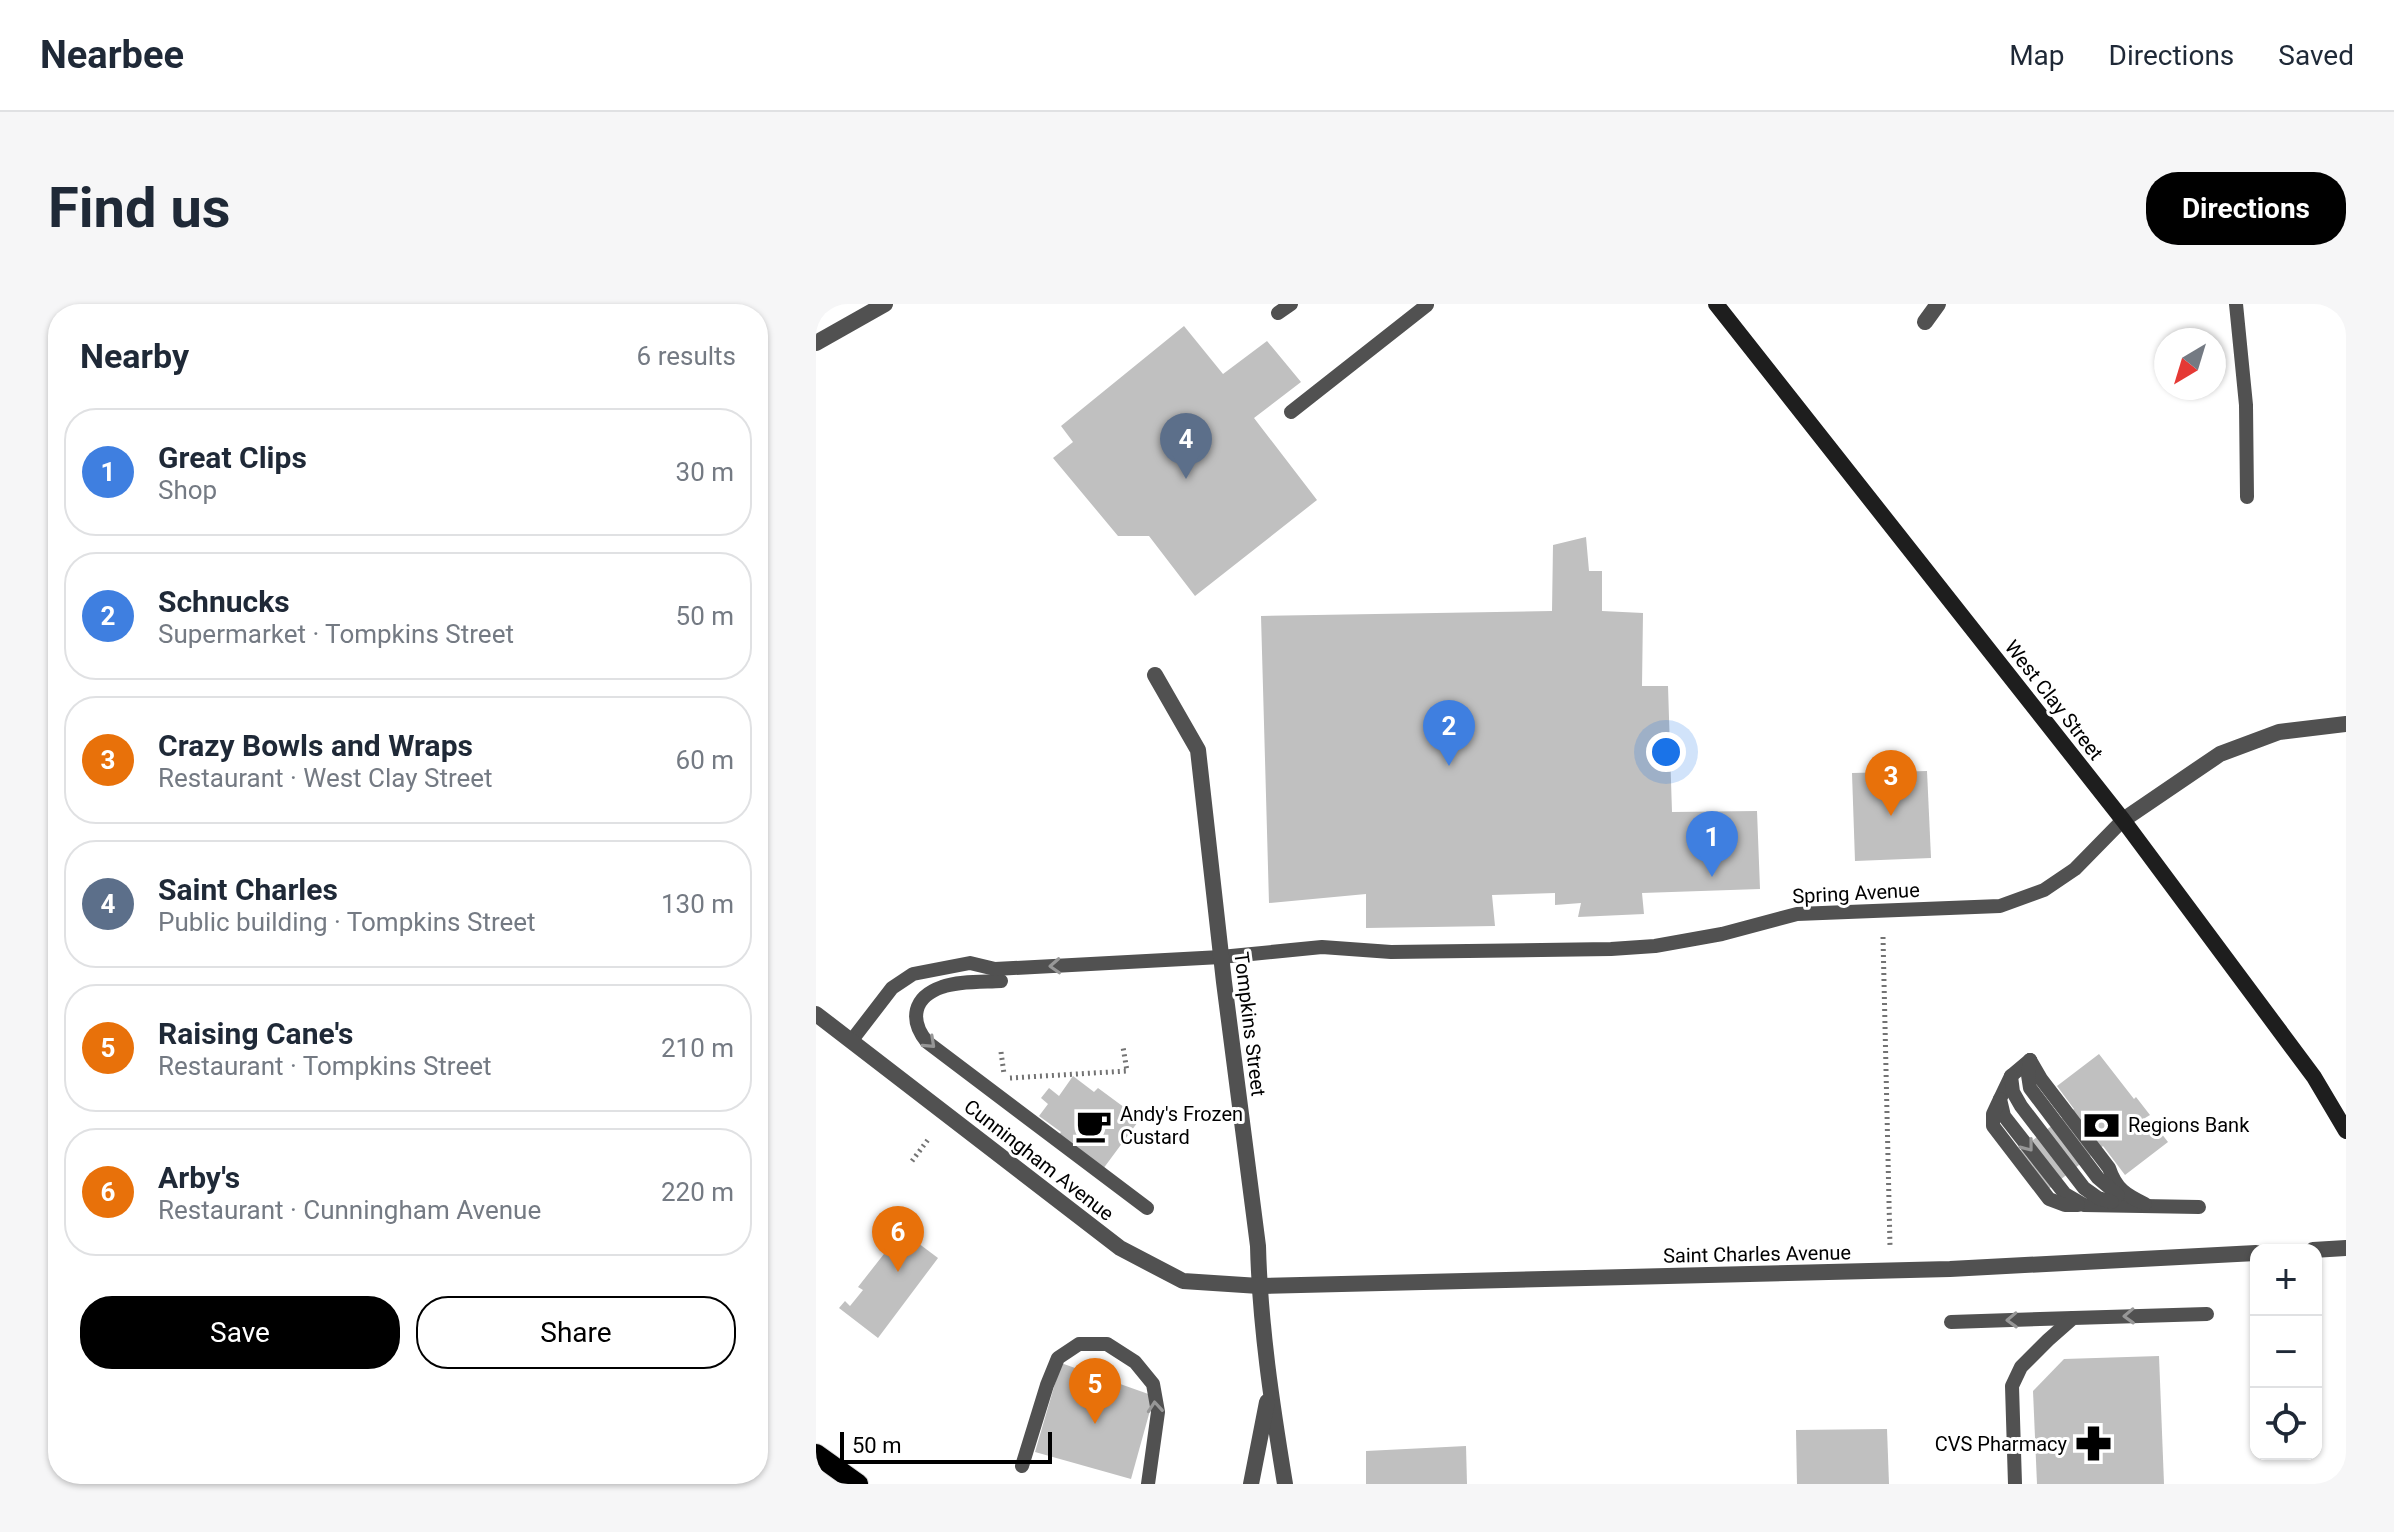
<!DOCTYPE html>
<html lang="en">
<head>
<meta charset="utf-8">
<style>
  :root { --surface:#fff; --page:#f6f6f7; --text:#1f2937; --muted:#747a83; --line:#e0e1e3; --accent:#000 }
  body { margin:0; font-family:Roboto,sans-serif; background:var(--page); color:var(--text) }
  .controls { position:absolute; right:24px; bottom:24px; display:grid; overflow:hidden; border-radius:16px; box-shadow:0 2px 6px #0004 }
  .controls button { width:72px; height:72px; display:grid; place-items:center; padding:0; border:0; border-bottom:2px solid var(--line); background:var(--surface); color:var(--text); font:40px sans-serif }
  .compass { position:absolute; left:1338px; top:24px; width:72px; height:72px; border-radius:50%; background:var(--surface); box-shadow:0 2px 6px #0004; rotate:218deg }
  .scale { position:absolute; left:24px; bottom:20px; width:212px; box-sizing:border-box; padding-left:8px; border:4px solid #000; border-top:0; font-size:22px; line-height:28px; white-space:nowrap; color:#000; -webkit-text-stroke:6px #fff; paint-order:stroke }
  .you { position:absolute; left:850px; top:448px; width:28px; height:28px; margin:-20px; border:6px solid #fff; border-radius:50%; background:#1a73e8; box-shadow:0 0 0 12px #1a73e833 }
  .badge { display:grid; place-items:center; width:52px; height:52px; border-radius:50%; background:var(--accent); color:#fff; font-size:26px; font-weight:700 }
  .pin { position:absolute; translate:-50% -66px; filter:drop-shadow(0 2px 4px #0008) }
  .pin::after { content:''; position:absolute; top:42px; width:28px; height:24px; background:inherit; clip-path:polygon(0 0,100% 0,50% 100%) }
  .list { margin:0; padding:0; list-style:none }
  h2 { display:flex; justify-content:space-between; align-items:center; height:104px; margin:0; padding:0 32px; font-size:34px }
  h2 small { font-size:26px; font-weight:400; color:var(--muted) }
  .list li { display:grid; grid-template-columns:52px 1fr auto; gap:24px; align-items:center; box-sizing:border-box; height:128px; margin:0 16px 16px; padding:0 16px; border:2px solid var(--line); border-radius:32px }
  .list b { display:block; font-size:30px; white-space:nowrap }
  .list p { margin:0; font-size:26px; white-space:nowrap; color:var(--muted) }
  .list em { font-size:26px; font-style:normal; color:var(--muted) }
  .actions { display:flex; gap:16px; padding:24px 32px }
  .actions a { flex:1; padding:18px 0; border:2px solid var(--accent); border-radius:32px; text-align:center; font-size:28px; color:var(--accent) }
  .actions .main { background:var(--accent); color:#fff }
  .icon { flex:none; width:44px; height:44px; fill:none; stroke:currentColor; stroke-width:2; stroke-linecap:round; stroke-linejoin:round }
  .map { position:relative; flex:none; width:1530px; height:1180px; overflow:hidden; border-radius:32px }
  header { display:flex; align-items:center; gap:48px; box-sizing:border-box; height:112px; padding:0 40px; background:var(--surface); border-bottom:2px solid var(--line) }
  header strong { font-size:38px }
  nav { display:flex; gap:44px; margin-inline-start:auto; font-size:28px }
  .intro { display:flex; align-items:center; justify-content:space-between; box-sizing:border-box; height:192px; padding:0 48px }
  h1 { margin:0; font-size:56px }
  .button { padding:20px 36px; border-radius:32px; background:var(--accent); color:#fff; font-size:28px; font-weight:700 }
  main { display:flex; gap:48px; padding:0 48px }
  aside { flex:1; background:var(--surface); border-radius:32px; box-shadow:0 2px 6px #0004 }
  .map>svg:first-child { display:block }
  .building { fill:#c0c0c0 }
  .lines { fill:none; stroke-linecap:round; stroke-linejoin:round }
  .primary-casing { stroke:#dbdbdb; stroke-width:22 }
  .path { stroke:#737373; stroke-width:5; stroke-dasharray:2 4; stroke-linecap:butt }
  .lane { stroke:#515151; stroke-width:14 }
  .street { stroke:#515151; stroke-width:16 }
  .secondary { stroke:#1e1e1e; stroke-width:16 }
  .primary { stroke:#000; stroke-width:20 }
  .oneway { stroke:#979797 }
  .labels { text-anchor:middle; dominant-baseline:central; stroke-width:6; stroke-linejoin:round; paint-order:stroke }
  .street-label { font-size:20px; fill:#000; stroke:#fff }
  .poi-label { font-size:20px; fill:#000; stroke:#fff; text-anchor:start }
</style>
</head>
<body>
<header>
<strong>Nearbee</strong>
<nav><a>Map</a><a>Directions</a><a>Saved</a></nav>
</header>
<div class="intro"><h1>Find us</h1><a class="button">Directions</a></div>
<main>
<aside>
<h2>Nearby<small>6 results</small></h2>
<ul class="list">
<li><span class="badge" style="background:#3f7fe0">1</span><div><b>Great Clips</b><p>Shop</p></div><em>30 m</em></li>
<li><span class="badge" style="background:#3f7fe0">2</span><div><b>Schnucks</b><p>Supermarket · Tompkins Street</p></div><em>50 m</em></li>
<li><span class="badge" style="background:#e8710a">3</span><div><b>Crazy Bowls and Wraps</b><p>Restaurant · West Clay Street</p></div><em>60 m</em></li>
<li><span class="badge" style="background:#5c6f8a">4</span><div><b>Saint Charles</b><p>Public building · Tompkins Street</p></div><em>130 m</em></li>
<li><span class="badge" style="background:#e8710a">5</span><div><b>Raising Cane's</b><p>Restaurant · Tompkins Street</p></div><em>210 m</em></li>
<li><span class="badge" style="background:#e8710a">6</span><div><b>Arby's</b><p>Restaurant · Cunningham Avenue</p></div><em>220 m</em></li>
</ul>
<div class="actions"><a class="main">Save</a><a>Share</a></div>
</aside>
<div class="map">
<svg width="1530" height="1180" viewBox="0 0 1530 1180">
  <rect width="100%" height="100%" fill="#fff"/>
  <g class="building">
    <polygon points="368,22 407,70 451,37 485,78 438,114 501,196 379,292 333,232 302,232 237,154 257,138 245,122"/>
    <polygon points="770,233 773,267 786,267 786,307 827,309 826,382 852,382 856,508 941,507 944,585 826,589 828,610 762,613 765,599 739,601 739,589 676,591 679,622 550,624 550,590 453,599 445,312 736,307 737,241"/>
    <polygon points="1111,467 1115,554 1039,557 1036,469"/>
    <polygon points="1283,750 1318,795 1320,793 1334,811 1329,814 1335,821 1338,820 1352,838 1309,871 1287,842 1225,891 1196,852 1258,805 1241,782"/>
    <polygon points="257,772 278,788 282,784 324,815 287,865 242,832 245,828 223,812 232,800 225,794 233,784 243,792"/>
    <polygon points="86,927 122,954 62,1034 23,1004 29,997 34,1002 47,986 42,983"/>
    <polygon points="1343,1052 1348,1180 1221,1180 1217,1087 1248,1055"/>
    <polygon points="245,1059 338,1092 315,1175 219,1148"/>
    <polygon points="1071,1125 1073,1180 981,1180 980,1126"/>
    <polygon points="650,1142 651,1180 550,1180 550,1147"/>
  </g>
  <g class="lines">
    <defs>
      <polyline id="primary" points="0,1150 42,1180"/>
    </defs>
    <use href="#primary" class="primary-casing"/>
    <g class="path">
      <polyline points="1067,633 1074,942"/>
      <polyline points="185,748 188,770"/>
      <polyline points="194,774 311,767 307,743"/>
      <polyline points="96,857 114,833"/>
    </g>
    <g class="lane">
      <polyline points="1420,0 1430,101 1431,193"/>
      <polyline points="462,9 475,0"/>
      <polyline points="475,108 611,1"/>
      <path d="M185,677c-17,1 -44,0 -59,6 -29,10 -33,33 -15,55l220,166"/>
      <polyline points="36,736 76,684 97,670 154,659 179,665 405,653 506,643 575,648 795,645 839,642 906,630 981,610 1184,602 1228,586 1259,565 1307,516"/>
      <polyline points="1214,756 1195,772 1184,795 1188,812 1249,890 1268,901 1383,903"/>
      <path d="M1214,756l11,19 68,89c7,21 17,27 36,36"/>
      <polyline points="1214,756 1212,771 1214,784 1282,874 1302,891"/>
      <polyline points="1195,772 1197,788 1205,802 1268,884 1282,894 1296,898"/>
      <polyline points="1184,795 1177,810 1177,822 1233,895 1249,901 1262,901"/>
      <polyline points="1135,1018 1257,1014"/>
      <polyline points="206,1162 231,1081 242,1054 263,1040 291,1040 319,1058 337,1080 342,1108 332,1180"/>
      <polyline points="1199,1180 1196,1082 1205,1063 1232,1036 1257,1014 1391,1010"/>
    </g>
    <g class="street">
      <polyline points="1109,18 1122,0"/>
      <polyline points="0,39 69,0"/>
      <path d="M339,371l43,75 26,232 34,264c2,80 14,159 27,238"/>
      <polyline points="1307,516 1404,450 1463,428 1530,420"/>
      <polyline points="0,710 304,944 367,977 443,982 729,975 1134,965 1440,949"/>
      <polyline points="1497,946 1530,944"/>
      <polyline points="435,1180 451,1098"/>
    </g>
    <polyline class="secondary" points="900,0 1307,516 1498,773 1530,827"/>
    <use href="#primary" class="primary"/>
  </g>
  <defs><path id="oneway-chevron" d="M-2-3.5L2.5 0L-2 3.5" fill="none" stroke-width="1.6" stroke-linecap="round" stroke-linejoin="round" transform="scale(2)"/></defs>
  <g class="oneway">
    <use href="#oneway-chevron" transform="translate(239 662) rotate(177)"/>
    <use href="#oneway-chevron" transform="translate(114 739) rotate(43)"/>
    <use href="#oneway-chevron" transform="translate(1212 842) rotate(52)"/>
    <use href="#oneway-chevron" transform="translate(1313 1012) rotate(178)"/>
    <use href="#oneway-chevron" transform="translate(1196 1016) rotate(178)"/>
    <use href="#oneway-chevron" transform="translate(339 1103) rotate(-95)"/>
  </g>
  <defs>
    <symbol id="bank-bare" viewBox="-9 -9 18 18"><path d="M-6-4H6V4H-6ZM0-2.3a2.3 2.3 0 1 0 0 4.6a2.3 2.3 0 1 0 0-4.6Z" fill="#000" stroke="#fff" stroke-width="2.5" paint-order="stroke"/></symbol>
    <symbol id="cafe-bare" viewBox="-9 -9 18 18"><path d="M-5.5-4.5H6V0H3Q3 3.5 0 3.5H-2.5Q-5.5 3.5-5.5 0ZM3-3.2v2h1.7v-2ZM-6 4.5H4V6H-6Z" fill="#000" stroke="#fff" stroke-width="2.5" paint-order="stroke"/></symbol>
    <symbol id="pharmacy-bare" viewBox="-9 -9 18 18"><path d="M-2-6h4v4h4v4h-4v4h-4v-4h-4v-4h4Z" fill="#000" stroke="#fff" stroke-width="2.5" paint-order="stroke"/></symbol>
  </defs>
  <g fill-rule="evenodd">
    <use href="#bank-bare" x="1260" y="796" width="51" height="51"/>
    <use href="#cafe-bare" x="252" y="796" width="51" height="51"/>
    <use href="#pharmacy-bare" x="1252" y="1114" width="51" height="51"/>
  </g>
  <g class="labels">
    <g class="street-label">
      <text transform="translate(1238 396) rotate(52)">West Clay Street</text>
      <text transform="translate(1040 589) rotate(-3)">Spring Avenue</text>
      <text transform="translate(434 720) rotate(83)">Tompkins Street</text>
      <text transform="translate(223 856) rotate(38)">Cunningham Avenue</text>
      <text transform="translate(941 950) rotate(-1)">Saint Charles Avenue</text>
    </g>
    <g class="poi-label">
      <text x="304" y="810">Andy's Frozen<tspan x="304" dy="23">Custard</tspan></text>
      <text x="1312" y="821">Regions Bank</text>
      <text x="1251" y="1140" text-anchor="end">CVS Pharmacy</text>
    </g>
  </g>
</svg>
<div class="controls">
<button>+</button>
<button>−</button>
<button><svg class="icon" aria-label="locate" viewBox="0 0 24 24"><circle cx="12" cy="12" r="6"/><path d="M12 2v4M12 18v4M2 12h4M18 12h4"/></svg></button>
</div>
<svg class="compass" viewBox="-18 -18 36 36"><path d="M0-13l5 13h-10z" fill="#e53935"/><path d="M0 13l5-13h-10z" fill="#747a83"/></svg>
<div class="scale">50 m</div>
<div class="you"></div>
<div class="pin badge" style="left:896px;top:573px;background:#3f7fe0">1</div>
<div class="pin badge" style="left:633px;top:462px;background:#3f7fe0">2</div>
<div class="pin badge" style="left:1075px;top:512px;background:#e8710a">3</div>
<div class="pin badge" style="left:370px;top:175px;background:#5c6f8a">4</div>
<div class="pin badge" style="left:279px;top:1120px;background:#e8710a">5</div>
<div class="pin badge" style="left:82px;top:968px;background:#e8710a">6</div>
</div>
</main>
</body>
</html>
